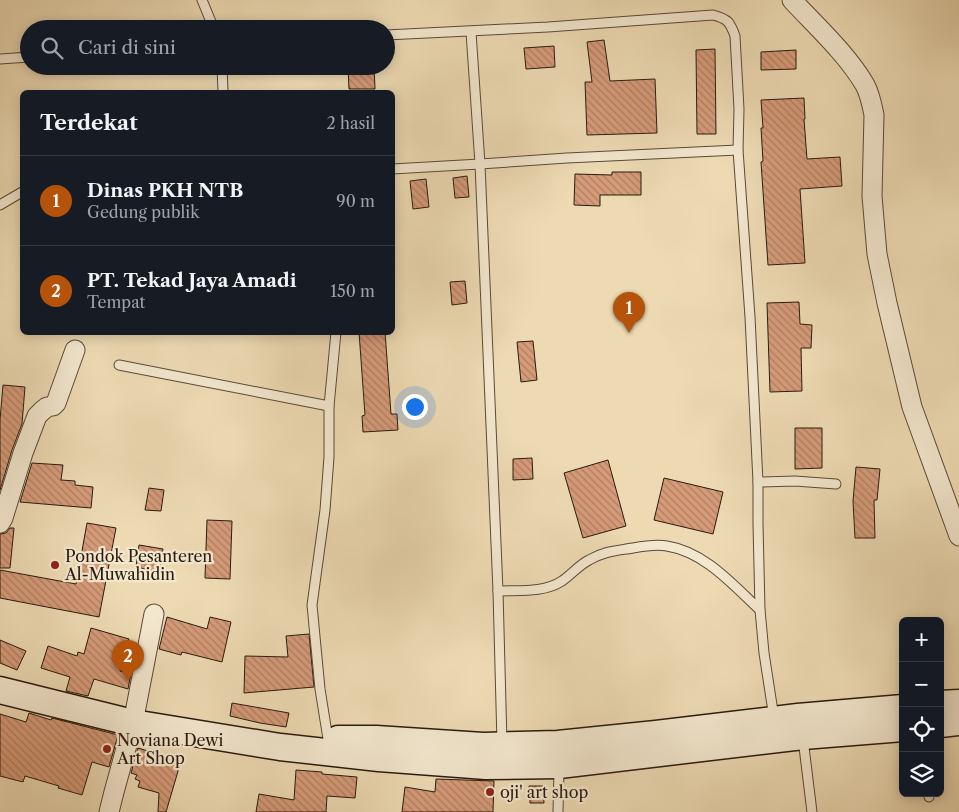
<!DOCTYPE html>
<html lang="id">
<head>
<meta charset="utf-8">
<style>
  :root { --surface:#171b24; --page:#242831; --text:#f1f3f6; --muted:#9ea1a6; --line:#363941; --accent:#b45309 }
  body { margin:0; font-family:"Libre Caslon Text",serif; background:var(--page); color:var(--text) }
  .controls { position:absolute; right:15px; bottom:15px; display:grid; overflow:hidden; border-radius:8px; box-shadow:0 2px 12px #0003 }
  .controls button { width:45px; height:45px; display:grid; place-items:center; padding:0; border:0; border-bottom:1px solid var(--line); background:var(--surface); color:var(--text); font:25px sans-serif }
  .you { position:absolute; left:414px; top:406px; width:18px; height:18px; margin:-12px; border:4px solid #fff; border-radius:50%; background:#1a73e8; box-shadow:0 0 0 8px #1a73e833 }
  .badge { display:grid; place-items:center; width:32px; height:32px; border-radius:50%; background:var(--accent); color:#fff; font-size:16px; font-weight:700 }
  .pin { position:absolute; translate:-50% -41px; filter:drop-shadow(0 1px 2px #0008) }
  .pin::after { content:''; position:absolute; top:26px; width:18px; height:15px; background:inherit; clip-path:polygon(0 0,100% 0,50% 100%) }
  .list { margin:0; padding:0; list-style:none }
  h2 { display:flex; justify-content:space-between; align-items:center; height:65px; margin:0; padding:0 20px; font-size:21px }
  h2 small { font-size:16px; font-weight:400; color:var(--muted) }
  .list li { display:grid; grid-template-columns:32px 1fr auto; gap:15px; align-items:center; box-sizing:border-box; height:90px; padding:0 20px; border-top:1px solid var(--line) }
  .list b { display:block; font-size:19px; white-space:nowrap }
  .list p { margin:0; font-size:16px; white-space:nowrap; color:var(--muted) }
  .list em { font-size:16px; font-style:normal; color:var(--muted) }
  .icon { flex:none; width:28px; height:28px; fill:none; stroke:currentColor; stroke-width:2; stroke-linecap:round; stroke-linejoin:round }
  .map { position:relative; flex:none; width:959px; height:812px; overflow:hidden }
  .search { position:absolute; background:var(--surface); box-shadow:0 2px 12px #0003; left:20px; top:20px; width:375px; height:55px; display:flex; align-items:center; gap:12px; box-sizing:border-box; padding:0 18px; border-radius:28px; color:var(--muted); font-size:19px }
  .panel { position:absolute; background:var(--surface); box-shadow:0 2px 12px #0003; left:20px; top:90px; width:375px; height:245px; border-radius:8px }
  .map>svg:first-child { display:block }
  .building { fill:url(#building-back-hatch); stroke:#291a0e }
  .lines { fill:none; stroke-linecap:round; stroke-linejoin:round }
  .service-casing { stroke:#5a4a37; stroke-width:11 }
  .minor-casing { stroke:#5a4a37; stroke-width:21 }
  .secondary-casing { stroke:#291a0e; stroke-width:29 }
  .service { stroke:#f3e7ce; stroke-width:9 }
  .minor { stroke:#f3e7ce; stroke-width:19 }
  .secondary { stroke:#f3e7ce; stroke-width:26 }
  .poi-dot { fill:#8f2418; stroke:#f3e7ce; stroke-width:2 }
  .labels { text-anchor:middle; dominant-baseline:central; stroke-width:4.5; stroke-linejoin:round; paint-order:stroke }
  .poi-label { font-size:16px; fill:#291a0e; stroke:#f3e7ce; text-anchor:start }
</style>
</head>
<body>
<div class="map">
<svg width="959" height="812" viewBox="0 0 959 812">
  <defs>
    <pattern id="building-back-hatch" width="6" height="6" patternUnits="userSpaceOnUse" patternTransform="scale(1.25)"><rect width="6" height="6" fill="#d69b79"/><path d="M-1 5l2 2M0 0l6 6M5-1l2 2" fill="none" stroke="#ae7e62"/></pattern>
  </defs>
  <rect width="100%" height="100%" fill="#eddab3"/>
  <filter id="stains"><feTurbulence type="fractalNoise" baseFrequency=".004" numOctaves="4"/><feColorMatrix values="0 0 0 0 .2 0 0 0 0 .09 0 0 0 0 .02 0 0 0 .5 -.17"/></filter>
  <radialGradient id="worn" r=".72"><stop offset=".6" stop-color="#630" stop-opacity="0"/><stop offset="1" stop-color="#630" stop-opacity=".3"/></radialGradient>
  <g class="building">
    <polygon points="604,40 610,81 655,79 657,133 587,135 585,82 592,82 587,42"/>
    <polygon points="554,46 555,67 526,69 524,48"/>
    <polygon points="715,49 716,134 697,134 696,50"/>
    <polygon points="796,50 796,69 761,70 761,52"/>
    <polygon points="348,66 374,66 375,89 349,89"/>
    <polygon points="804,98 805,119 804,119 807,159 840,157 842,186 800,189 805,263 768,265 761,162 763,161 761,128 763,128 761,100"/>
    <polygon points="612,172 641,172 641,195 600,195 600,206 574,205 575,174 612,175"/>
    <polygon points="467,176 469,197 455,198 453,178"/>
    <polygon points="426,179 429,207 413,209 410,181"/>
    <polygon points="465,281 467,303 452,305 450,282"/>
    <polygon points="799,302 800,324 812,325 811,348 801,348 802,391 770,392 767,303"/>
    <polygon points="359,332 385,332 391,414 397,414 398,430 363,432 362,416 365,415"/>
    <polygon points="533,341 537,380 521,382 517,342"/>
    <polygon points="3,385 25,387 22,424 12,450 0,490 0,420"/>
    <polygon points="795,428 822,428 822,468 795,469"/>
    <polygon points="532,458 533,479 513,480 513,459"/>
    <polygon points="608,460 626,526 583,538 564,473"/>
    <polygon points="32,463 63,465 61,480 75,481 75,485 93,487 91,508 20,502"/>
    <polygon points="856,467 880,469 877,500 874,500 875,538 855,538 853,501"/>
    <polygon points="664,478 723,492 713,534 654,520"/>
    <polygon points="149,488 164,490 161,511 145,510"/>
    <polygon points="207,520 232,521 230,579 205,578"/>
    <polygon points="87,523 116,528 99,617 0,598 0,570 76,584"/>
    <polygon points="10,528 14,528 10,568 0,568 0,534 6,533"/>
    <polygon points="139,545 163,549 159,572 136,567"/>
    <polygon points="167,617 207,629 210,617 231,622 222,662 182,652 181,655 159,649"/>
    <polygon points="91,628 129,639 120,671 131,673 128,689 94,679 88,696 66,691 70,677 41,668 48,646 77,656 78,652 84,654"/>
    <polygon points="309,634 314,687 244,693 245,656 288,657 286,636"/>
    <polygon points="0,640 26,651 17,670 0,663"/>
    <polygon points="232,703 289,713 286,727 260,723 230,716"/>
    <polygon points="29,713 51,720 52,718 118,735 109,767 92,762 82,795 58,788 59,786 25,776 23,782 0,776 0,714 26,722"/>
    <polygon points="138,748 181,761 166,812 158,812 159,793 138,787 140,781 135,779 137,775 131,773"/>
    <polygon points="296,770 322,772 322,774 357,777 355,798 327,796 326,812 256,812 259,794 294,800"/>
    <polygon points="436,779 494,781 493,812 402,812 405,787 435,792"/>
    <polygon points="529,786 543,786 544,803 530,803"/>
  </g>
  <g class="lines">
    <defs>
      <g id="service">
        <polyline points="202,0 214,29"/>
        <polyline points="471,32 480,164 498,591 502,743"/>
        <path d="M386,35l162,-8 165,-12c15,4 17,7 22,21l4,73 -1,41 12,167 8,165v42l2,86 4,43 10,65"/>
        <polyline points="0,59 29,57"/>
        <polyline points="222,66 223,92"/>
        <polyline points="392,169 480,164 567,158 738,150"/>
        <polyline points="0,205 22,192"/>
        <polyline points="119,365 329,406"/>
        <polyline points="758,482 795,481 836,484"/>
        <path d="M498,591c21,-1 46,2 64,-10 9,-6 17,-16 27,-21 16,-9 26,-9 44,-12 11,-2 23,-4 34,-2 38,6 66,39 93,64"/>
        <polyline points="803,739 812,812"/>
        <polyline points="328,744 328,739 320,689 312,605 325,510 329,457 329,406 336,332"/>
        <polyline points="928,793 929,797"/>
        <polyline points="558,812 559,768"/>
      </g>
      <g id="minor">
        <path d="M792,0c24,26 55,54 73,85 5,9 7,20 9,30l-2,81 5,58 10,49 25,104 47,129"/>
        <polyline points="0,523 3,518 23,453 37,416 42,411 47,407 53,406 56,403 75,350"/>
        <polyline points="109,812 114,792 133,723 154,614"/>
      </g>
      <g id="secondary">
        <polyline points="0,690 133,723 280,747 379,758 486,766 559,765 803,736 903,728"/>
        <polyline points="940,704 959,703"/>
        <polyline points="940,724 959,722"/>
        <polyline points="338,739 376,739 483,746 558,744 656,734 798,717 903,708"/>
      </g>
    </defs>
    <use href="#service" class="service-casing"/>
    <use href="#minor" class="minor-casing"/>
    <use href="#secondary" class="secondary-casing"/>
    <use href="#service" class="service"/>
    <use href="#minor" class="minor"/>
    <use href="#secondary" class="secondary"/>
  </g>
  <g class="poi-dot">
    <circle cx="55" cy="565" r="5"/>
    <circle cx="107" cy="749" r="5"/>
    <circle cx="490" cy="792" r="5"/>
  </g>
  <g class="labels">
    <g class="poi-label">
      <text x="65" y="556">Pondok Pesanteren<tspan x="65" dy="18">Al-Muwahidin</tspan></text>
      <text x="117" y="740">Noviana Dewi<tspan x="117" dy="18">Art Shop</tspan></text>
      <text x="500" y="792">oji' art shop</text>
    </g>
  </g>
  <rect width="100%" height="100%" filter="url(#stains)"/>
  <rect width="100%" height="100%" fill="url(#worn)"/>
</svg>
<div class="controls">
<button>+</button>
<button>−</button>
<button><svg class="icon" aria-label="locate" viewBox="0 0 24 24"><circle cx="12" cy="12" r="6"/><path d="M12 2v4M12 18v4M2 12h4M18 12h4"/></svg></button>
<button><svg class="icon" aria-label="layers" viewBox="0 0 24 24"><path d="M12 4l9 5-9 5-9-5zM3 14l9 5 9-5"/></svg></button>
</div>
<div class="you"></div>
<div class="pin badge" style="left:629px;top:333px">1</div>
<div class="pin badge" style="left:128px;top:681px">2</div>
<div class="search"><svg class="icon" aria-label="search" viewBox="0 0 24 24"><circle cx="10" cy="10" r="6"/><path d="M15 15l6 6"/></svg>Cari di sini</div>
<section class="panel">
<h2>Terdekat<small>2 hasil</small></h2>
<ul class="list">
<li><span class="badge">1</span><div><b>Dinas PKH NTB</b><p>Gedung publik</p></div><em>90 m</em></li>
<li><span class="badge">2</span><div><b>PT. Tekad Jaya Amadi</b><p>Tempat</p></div><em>150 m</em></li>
</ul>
</section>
</div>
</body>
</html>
